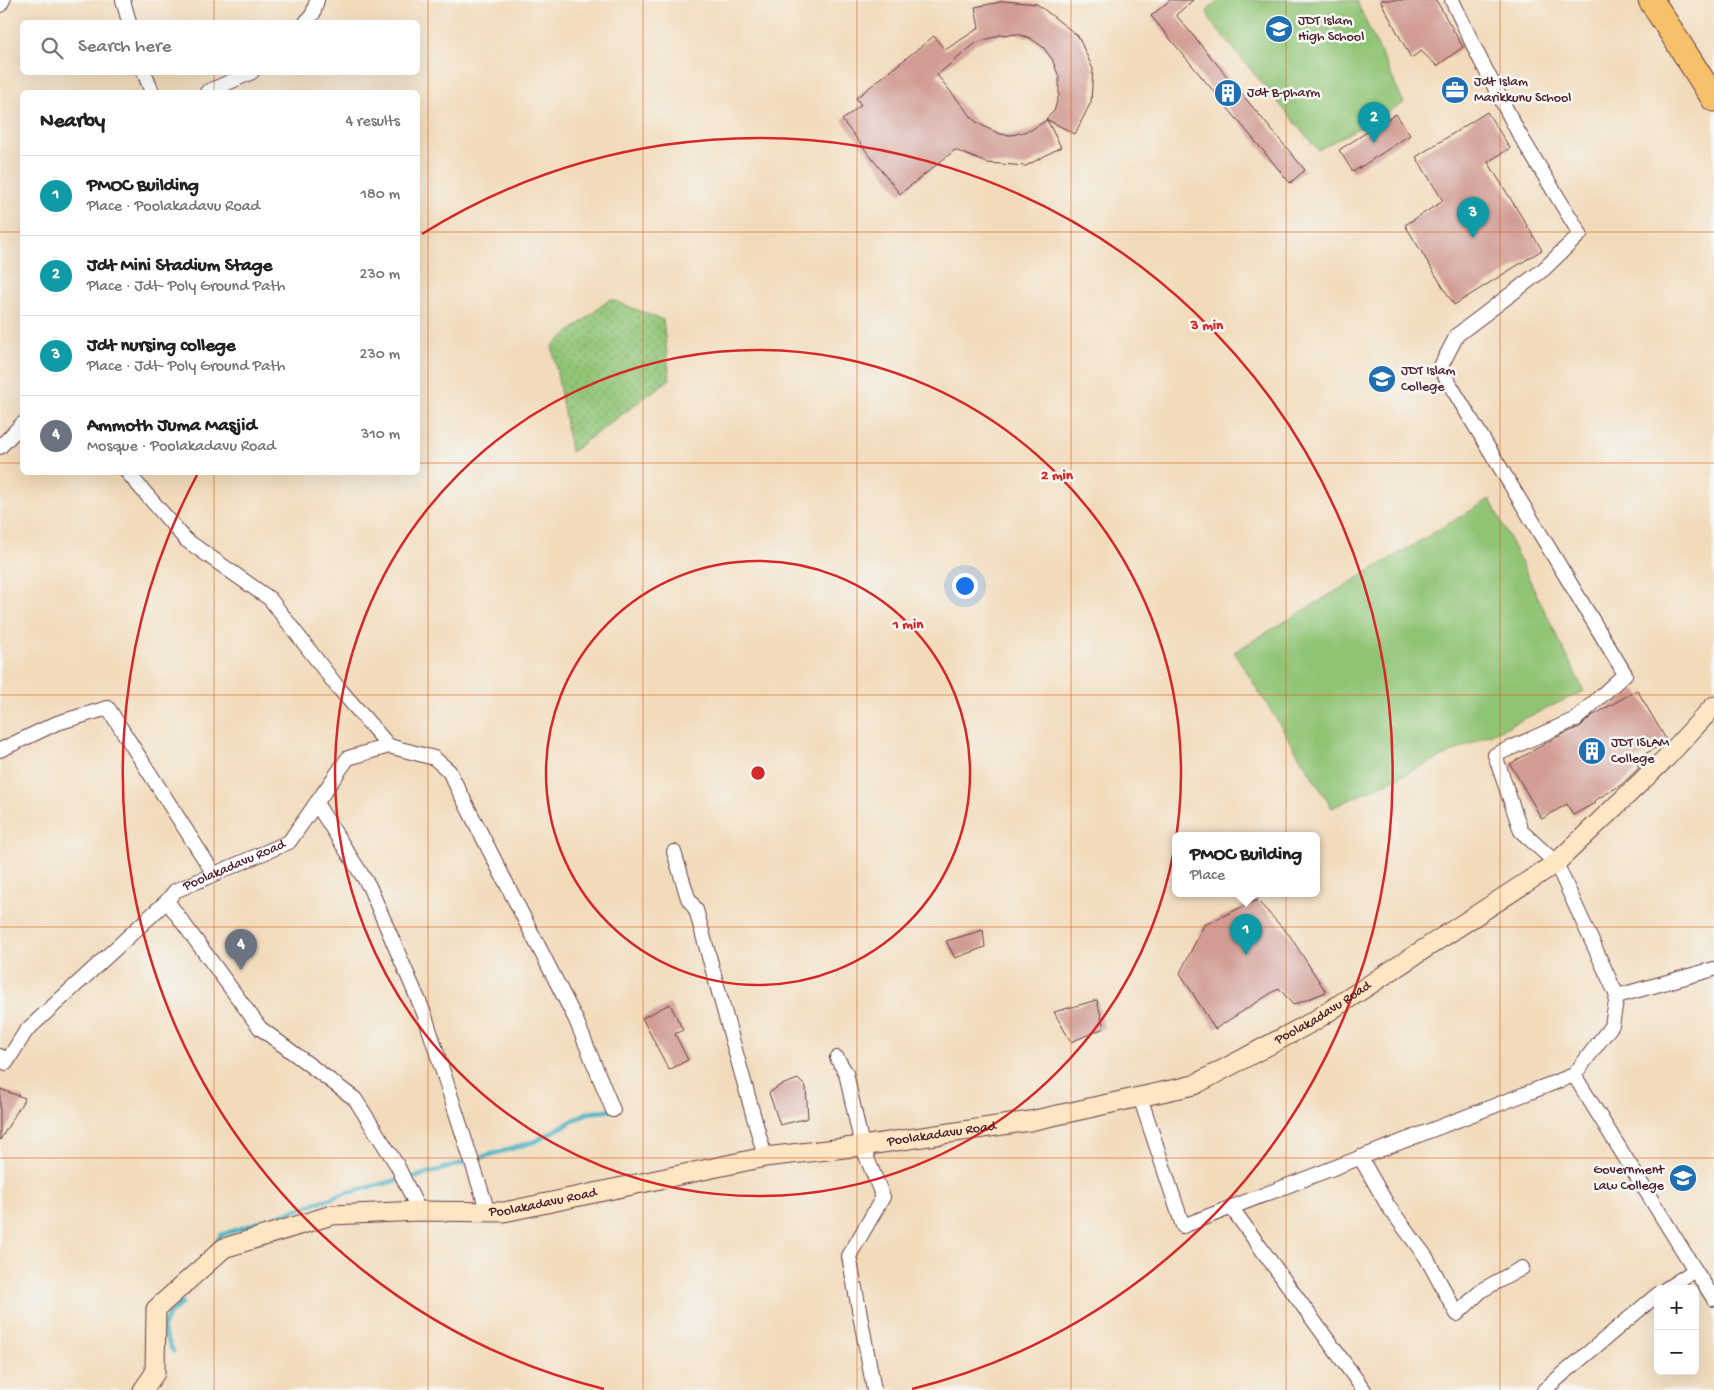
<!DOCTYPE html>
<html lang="en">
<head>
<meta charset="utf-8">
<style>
  :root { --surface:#fff; --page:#f6f6f6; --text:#222; --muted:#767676; --line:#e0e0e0; --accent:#111827 }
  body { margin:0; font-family:"Gochi Hand",sans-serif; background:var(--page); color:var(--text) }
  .controls { position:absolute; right:15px; bottom:15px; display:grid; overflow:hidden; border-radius:8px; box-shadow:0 5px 20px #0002 }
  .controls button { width:45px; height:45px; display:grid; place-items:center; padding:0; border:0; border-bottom:1px solid var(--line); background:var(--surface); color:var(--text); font:25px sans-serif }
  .you { position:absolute; left:964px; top:585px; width:18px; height:18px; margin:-12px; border:4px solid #fff; border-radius:50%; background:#1a73e8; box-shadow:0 0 0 8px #1a73e833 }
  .badge { display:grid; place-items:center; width:32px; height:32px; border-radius:50%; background:var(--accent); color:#fff; font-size:16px; font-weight:700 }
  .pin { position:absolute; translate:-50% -41px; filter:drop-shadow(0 1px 2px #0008) }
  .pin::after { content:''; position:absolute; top:26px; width:18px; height:15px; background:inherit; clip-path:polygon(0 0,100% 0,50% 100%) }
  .popup { position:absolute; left:1172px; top:832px; width:148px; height:65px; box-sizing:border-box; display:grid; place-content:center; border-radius:8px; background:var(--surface); filter:drop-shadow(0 1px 4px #0005); font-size:16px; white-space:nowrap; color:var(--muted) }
  .popup b { font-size:19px; color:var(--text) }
  .popup::after { content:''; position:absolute; left:50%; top:100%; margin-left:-10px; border:10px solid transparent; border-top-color:var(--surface) }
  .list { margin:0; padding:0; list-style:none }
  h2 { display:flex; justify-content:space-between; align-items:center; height:65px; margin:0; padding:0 20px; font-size:21px }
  h2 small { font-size:16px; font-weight:400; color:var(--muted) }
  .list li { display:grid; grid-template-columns:32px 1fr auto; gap:15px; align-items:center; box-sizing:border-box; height:80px; padding:0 20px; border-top:1px solid var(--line) }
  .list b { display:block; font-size:19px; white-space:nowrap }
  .list p { margin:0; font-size:16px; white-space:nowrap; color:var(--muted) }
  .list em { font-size:16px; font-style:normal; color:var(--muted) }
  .icon { flex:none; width:28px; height:28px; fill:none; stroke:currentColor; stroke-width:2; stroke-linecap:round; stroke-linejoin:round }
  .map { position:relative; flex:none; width:1714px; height:1390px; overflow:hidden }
  .search { position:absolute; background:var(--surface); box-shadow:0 5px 20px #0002; left:20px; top:20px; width:400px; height:55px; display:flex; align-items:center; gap:12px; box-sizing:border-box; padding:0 18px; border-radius:8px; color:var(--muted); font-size:19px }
  .panel { position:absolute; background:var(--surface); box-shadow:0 5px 20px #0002; left:20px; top:90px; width:400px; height:385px; border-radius:8px }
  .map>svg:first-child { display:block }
  .green { fill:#90c475; stroke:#6d7250 }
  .park { fill:url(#park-dots); stroke:#6d7250 }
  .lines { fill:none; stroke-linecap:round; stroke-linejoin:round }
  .stream { stroke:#42aec0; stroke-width:5 }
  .building { fill:#d19c94 }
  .street-casing { stroke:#633b41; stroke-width:16 }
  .secondary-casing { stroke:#633b41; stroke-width:21 }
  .highway-casing { stroke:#633b41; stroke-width:27 }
  .street { stroke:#fff; stroke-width:14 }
  .secondary { stroke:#fce6c4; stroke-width:19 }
  .highway { stroke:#f7c06b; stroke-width:25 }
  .grid { fill:none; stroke:#d8530f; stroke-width:1; stroke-opacity:0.55 }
  .ring { fill:none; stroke:#d62828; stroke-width:2.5 }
  .labels { text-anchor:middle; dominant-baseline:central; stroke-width:5; stroke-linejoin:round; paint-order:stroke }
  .poi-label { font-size:14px; fill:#4a1f2b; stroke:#f6f6f2; text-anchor:start }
  .street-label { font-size:14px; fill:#4a1f2b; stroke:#f6f6f2 }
  .centre { fill:#d62828; stroke:#f6f6f2; stroke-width:2.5 }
  .ring-label { font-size:15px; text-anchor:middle; font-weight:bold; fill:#d62828; stroke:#f6f6f2; stroke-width:5; stroke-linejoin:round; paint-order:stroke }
</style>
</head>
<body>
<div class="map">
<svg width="1714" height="1390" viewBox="0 0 1714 1390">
  <defs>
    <pattern id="park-dots" width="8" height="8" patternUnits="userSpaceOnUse" patternTransform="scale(1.25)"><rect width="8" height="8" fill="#90c475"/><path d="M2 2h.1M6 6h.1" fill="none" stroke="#789f60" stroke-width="1.8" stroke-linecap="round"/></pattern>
  </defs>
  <rect width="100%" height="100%" fill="#f6f6f2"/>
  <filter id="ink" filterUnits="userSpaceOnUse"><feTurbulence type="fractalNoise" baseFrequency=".02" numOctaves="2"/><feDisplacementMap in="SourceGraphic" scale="10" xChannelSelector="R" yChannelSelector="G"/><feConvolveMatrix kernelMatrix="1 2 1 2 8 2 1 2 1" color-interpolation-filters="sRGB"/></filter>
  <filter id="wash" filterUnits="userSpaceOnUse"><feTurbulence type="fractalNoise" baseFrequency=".0096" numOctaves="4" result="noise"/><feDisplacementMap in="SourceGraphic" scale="20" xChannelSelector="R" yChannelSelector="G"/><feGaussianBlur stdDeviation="1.12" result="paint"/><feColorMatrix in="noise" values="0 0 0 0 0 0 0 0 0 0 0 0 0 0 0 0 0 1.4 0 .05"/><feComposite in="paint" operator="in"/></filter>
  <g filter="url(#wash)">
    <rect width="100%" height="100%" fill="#f2dbbb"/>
    <g class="green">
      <polygon points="1218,0 1356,0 1404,103 1318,150 1211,22 1207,11"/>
      <polygon points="1490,499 1584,691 1332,808 1234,652"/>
    </g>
    <polygon class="park" points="610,299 663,320 670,379 571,452 552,346"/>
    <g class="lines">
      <g class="stream">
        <polyline points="412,1178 536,1141 587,1113 613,1110"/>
        <polyline points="214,1246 221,1235 346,1193 403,1179"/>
        <polyline points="173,1351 162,1329 169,1314 182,1303"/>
      </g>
    </g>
    <g id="blocks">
      <g class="building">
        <polygon points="1170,0 1193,0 1176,15 1305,170 1290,183 1151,16"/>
        <polygon points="1380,0 1436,0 1463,47 1437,66 1421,51 1411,58"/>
        <polygon points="1005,1 1037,4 1078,36 1093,69 1091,102 1075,134 1046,119 1054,111 1059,95 1059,77 1052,59 1043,47 1030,38 1018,34 1000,35 976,43 937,75 975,121 987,128 1000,134 1012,135 1031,130 1047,120 1061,147 1026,166 987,163 955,150 900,194 842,120 861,105 856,98 934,36 945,50 979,28 975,7"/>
        <polygon points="1487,112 1510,148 1488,162 1542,250 1454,305 1405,225 1443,201 1416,157"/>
        <polygon points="1396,114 1410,135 1353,172 1339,150"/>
        <polygon points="1637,690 1667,741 1635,760 1639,768 1621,785 1594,801 1595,803 1573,815 1567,804 1542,819 1510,764 1553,739 1580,727 1592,716"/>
        <polygon points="1257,900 1290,936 1326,992 1293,1005 1279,988 1215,1029 1180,973 1204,925"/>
        <polygon points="983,930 985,947 955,958 946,941"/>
        <polygon points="1097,1000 1104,1028 1071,1042 1054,1012"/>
        <polygon points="670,1004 683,1030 675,1034 688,1060 669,1070 642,1018"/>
        <polygon points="798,1079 806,1087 808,1118 780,1125 769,1093 779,1086"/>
        <polygon points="0,1089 25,1098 0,1140"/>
      </g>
    </g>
  </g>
  <g filter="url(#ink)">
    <use href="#blocks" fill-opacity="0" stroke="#633b41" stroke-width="1"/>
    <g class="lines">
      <defs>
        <g id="street">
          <polyline points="123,0 129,22"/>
          <polyline points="1452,0 1478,55 1518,132 1580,234 1544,269 1457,335 1440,368 1625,674 1576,719 1495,755 1521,831 1556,863 1617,996"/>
          <polyline points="0,5 3,0"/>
          <polyline points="306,22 313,14 317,0"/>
          <polyline points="144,72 152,92"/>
          <polyline points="207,92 252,72"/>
          <polyline points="0,447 22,424"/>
          <polyline points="389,746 434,758 449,771 576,1020 613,1110"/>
          <polyline points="0,750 57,723 108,708 214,874"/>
          <polyline points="316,803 369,886 424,1013 488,1212"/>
          <polyline points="674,852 688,898 696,910 765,1157"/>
          <polyline points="167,901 260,1028 355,1099 397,1165 419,1211"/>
          <path id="s1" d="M0,1056l6,7 20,-32 141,-130 8,-10 114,-49 59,-84 41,-12 -53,-61 -66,-86 -84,-59 -59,-68"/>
          <polyline points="837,1058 846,1073 862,1146 883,1197 849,1256 874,1390"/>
          <polyline points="1140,1097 1183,1226 1574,1075"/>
          <polyline points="1360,1157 1388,1206 1426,1257 1457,1314 1482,1290 1522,1268"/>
          <polyline points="1231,1207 1364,1390"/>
          <polyline points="1695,1270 1574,1075 1612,1025 1617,996 1714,969"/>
          <polyline points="1666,1289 1695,1270 1714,1299"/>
          <polyline points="1544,1390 1658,1294"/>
        </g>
        <g id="secondary">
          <path id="s2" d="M143,1390l12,-17 1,-64 68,-61 108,-33 87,-4 85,1 261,-55 97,-11 168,-25 164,-36 120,-64 242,-158 110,-105 48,-52"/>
        </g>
        <polyline id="highway" points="1651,0 1714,99"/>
      </defs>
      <use href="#street" class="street-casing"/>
      <use href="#secondary" class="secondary-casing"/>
      <use href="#highway" class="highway-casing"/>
      <use href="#street" class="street"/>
      <use href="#secondary" class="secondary"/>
      <use href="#highway" class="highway"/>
    </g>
  </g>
  <path class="grid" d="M214,0v22M428,0v1390M643,0v1390M857,0v1390M1071,0v1390M1286,0v1390M1500,0v1390M214,72v20M0,232h22M418,232h1296M0,463h22M418,463h1296M214,472v918M0,695h1714M0,927h1714M0,1158h1714"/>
  <g class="ring">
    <circle cx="758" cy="773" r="212"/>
    <circle cx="758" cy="773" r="423"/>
    <path d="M604 1389A635 635 0 0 1 197 475M422 234A635 635 0 1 1 912 1389"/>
  </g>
  <defs>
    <symbol id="school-disc" viewBox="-11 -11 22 22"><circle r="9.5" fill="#1f6fb2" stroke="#f6f6f2"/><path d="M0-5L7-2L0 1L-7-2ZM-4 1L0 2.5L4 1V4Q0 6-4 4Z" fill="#fff"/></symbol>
    <symbol id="office-disc" viewBox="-11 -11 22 22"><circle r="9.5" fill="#1f6fb2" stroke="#f6f6f2"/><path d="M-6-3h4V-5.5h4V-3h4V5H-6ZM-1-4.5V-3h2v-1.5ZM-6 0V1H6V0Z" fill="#fff"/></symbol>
    <symbol id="building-disc" viewBox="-11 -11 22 22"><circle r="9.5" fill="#1f6fb2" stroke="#f6f6f2"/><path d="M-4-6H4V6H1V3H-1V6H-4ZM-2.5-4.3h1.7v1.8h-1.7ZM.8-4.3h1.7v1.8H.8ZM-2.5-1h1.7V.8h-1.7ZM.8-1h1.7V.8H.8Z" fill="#fff"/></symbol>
    <symbol id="university-disc" viewBox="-11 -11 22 22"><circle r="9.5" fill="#1f6fb2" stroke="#f6f6f2"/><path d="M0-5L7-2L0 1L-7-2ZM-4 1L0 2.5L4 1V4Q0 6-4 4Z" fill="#fff"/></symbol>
  </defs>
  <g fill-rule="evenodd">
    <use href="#school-disc" x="1263" y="13" width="32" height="32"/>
    <use href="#office-disc" x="1439" y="74" width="32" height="32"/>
    <use href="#building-disc" x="1212" y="77" width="32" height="32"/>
    <use href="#university-disc" x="1366" y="363" width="32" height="32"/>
    <use href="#building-disc" x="1576" y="735" width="32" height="32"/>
    <use href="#university-disc" x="1667" y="1162" width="32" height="32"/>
  </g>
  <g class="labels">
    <g class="poi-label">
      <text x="1298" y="21">JDT Islam<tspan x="1298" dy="16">High School</tspan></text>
      <text x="1474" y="82">Jdt Islam<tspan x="1474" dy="16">Marikkunu School</tspan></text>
      <text x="1247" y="93">Jdt B-pharm</text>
      <text x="1401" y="371">JDT Islam<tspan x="1401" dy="16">College</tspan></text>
      <text x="1611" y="743">JDT ISLAM<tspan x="1611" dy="16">College</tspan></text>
      <text x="1664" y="1170" text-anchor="end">Government<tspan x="1664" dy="16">Law College</tspan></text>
    </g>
    <g class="street-label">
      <text stroke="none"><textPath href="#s1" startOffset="316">Poolakadavu Road</textPath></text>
      <text stroke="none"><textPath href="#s2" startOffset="1311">Poolakadavu Road</textPath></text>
      <text stroke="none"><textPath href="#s2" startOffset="906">Poolakadavu Road</textPath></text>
      <text stroke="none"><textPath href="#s2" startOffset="501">Poolakadavu Road</textPath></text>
    </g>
  </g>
  <circle cx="758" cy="773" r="8" class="centre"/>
  <g class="ring-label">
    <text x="1207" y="329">3 min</text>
    <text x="1057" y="479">2 min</text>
    <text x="908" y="628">1 min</text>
  </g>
</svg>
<div class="controls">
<button>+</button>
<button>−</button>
</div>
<div class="you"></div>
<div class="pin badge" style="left:1246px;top:955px;background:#0f9aa8">1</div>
<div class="popup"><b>PMOC Building</b>Place</div>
<div class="pin badge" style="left:1374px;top:143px;background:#0f9aa8">2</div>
<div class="pin badge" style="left:1473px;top:238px;background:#0f9aa8">3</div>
<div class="pin badge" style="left:241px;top:970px;background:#6b7280">4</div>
<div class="search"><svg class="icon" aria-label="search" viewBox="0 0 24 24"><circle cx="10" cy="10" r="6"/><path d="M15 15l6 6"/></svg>Search here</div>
<section class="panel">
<h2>Nearby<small>4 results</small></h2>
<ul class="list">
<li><span class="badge" style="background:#0f9aa8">1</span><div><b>PMOC Building</b><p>Place · Poolakadavu Road</p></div><em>180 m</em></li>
<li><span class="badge" style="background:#0f9aa8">2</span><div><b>Jdt Mini Stadium Stage</b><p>Place · Jdt- Poly Ground Path</p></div><em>230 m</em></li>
<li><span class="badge" style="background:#0f9aa8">3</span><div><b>Jdt nursing college</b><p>Place · Jdt- Poly Ground Path</p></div><em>230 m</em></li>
<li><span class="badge" style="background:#6b7280">4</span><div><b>Ammoth Juma Masjid</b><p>Mosque · Poolakadavu Road</p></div><em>310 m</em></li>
</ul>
</section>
</div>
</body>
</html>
